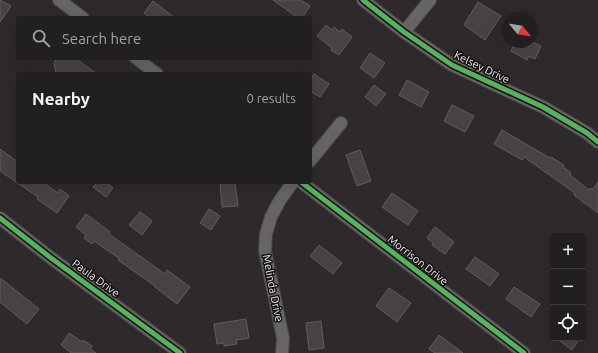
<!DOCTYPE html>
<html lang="en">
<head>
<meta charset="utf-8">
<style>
  :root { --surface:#221f20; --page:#2e2c2d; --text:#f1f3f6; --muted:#a2a2a5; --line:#3f3d3e }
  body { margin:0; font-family:Ubuntu,sans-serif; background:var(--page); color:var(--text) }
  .controls { position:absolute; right:12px; bottom:12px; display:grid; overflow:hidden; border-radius:4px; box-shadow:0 4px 16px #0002 }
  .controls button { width:36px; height:36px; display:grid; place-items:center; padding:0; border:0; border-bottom:1px solid var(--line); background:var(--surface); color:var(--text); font:20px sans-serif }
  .compass { position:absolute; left:502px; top:12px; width:36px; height:36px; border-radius:50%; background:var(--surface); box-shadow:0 4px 16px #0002; rotate:120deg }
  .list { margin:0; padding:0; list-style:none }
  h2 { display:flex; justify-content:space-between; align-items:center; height:52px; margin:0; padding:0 16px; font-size:17px }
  h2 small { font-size:13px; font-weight:400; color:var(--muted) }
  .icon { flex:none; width:22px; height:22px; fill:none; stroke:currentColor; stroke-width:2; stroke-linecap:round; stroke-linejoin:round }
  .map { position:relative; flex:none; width:598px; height:353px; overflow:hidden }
  .search { position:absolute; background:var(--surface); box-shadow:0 4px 16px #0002; left:16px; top:16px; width:296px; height:44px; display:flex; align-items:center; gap:10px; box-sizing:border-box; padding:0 14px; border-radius:4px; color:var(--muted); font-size:15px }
  .panel { position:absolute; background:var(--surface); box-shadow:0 4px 16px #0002; left:16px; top:72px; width:296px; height:112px; border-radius:4px }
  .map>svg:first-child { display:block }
  .building { fill:#474345; stroke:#615d5e }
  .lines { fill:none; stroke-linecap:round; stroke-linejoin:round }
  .street-casing { stroke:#494647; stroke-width:14 }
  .street { stroke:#666464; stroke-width:12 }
  .cycleway-casing { stroke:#151213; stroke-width:8 }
  .cycleway { stroke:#56b35d; stroke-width:5 }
  .labels { text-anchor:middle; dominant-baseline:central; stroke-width:3; stroke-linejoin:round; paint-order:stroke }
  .street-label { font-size:11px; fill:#eeeaeb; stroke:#151213 }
</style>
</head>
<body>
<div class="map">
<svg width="598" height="353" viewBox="0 0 598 353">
  <rect width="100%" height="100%" fill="#2e292b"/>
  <g class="building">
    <polygon points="0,0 11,6 0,22"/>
    <polygon points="273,0 301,0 310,6 302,18 298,18"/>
    <polygon points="153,1 175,18 150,18 144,13"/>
    <polygon points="478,2 501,16 485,40 464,25"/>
    <polygon points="326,25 332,30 334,27 340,32 342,29 352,37 339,55 331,50 332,48 317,36"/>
    <polygon points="515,42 532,42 541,46 535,59 529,56 527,60 511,51"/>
    <polygon points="370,53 385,63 374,78 360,68"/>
    <polygon points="57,58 75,58 97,74 56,74 54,63"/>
    <polygon points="314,74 329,84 320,97 310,91 310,80"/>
    <polygon points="407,80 429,92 421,107 399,95"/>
    <polygon points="374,85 386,94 376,106 365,97"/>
    <polygon points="452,105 474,116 465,132 444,121"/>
    <polygon points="502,130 550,158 551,157 564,165 563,167 571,173 570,175 589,190 590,188 592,190 598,182 598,213 574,195 575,193 524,157 522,160 494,144"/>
    <polygon points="0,149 18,162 18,182 42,182 58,193 60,189 69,196 57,213 37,199 38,197 0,171"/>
    <polygon points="360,150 371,181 357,186 346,155"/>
    <polygon points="98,182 105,182 113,188 106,197 93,187"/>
    <polygon points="220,182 235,182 238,206 222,207"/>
    <polygon points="392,193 418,211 408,225 382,207"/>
    <polygon points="209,209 220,216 211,230 200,223"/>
    <polygon points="140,212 152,221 142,235 129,225"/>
    <polygon points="86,214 110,232 109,234 165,274 167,270 190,287 177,304 155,287 155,286 118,260 120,259 94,241 92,244 84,238 86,235 76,227"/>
    <polygon points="435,227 454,242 445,254 432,245 433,243 427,238"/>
    <polygon points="319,245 342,263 333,274 310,256"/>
    <polygon points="475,257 499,274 490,286 466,269"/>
    <polygon points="0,278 39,309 27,324 0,302"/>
    <polygon points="514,287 540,304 531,317 506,299"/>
    <polygon points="389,288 411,303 397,322 376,306"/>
    <polygon points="246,319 249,338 236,340 237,344 224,346 224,343 217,344 214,324"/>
    <polygon points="321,321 324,348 309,350 306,323"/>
    <polygon points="69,333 82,342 83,340 92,346 90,349 96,353 71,353 61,345"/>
    <polygon points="439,335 463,353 435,353 429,349"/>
    <polygon points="556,338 580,338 572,350"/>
  </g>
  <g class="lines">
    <defs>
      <g id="street">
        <polyline points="59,0 83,18"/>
        <polyline points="363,0 404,32 452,65 543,107 587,133 598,142"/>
        <polyline points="404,32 430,0"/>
        <polyline points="136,58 157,74"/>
        <polyline points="310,161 341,123"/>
        <polyline points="301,182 524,353"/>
        <polyline points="0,218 51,258 180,353"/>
        <polyline points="282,353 283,338 265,251 266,234 271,217 280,200 293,182"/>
      </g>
    </defs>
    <use href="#street" class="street-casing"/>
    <use href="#street" class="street"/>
    <defs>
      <g id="cycleway">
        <polyline points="363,0 404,32 452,65 543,107 587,133 598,142"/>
        <polyline points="301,182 524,353"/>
        <polyline points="0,218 51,258 180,353"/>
      </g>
    </defs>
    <use href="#cycleway" class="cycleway-casing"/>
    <use href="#cycleway" class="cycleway"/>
  </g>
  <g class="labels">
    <g class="street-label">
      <text transform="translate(482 67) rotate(26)">Kelsey Drive</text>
      <text transform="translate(418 260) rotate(38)">Morrison Drive</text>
      <text transform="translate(96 278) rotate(36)">Paula Drive</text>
      <text transform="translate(273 288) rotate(79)">Melinda Drive</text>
    </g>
  </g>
</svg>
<div class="controls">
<button>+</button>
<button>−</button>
<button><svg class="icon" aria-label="locate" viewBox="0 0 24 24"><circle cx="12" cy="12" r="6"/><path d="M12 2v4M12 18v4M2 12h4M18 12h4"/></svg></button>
</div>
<svg class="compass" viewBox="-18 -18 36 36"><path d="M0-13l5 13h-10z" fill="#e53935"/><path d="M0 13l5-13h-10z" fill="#a2a2a5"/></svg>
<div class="search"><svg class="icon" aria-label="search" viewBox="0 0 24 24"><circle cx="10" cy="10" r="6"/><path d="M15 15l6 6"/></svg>Search here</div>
<section class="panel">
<h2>Nearby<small>0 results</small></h2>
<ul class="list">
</ul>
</section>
</div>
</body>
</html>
